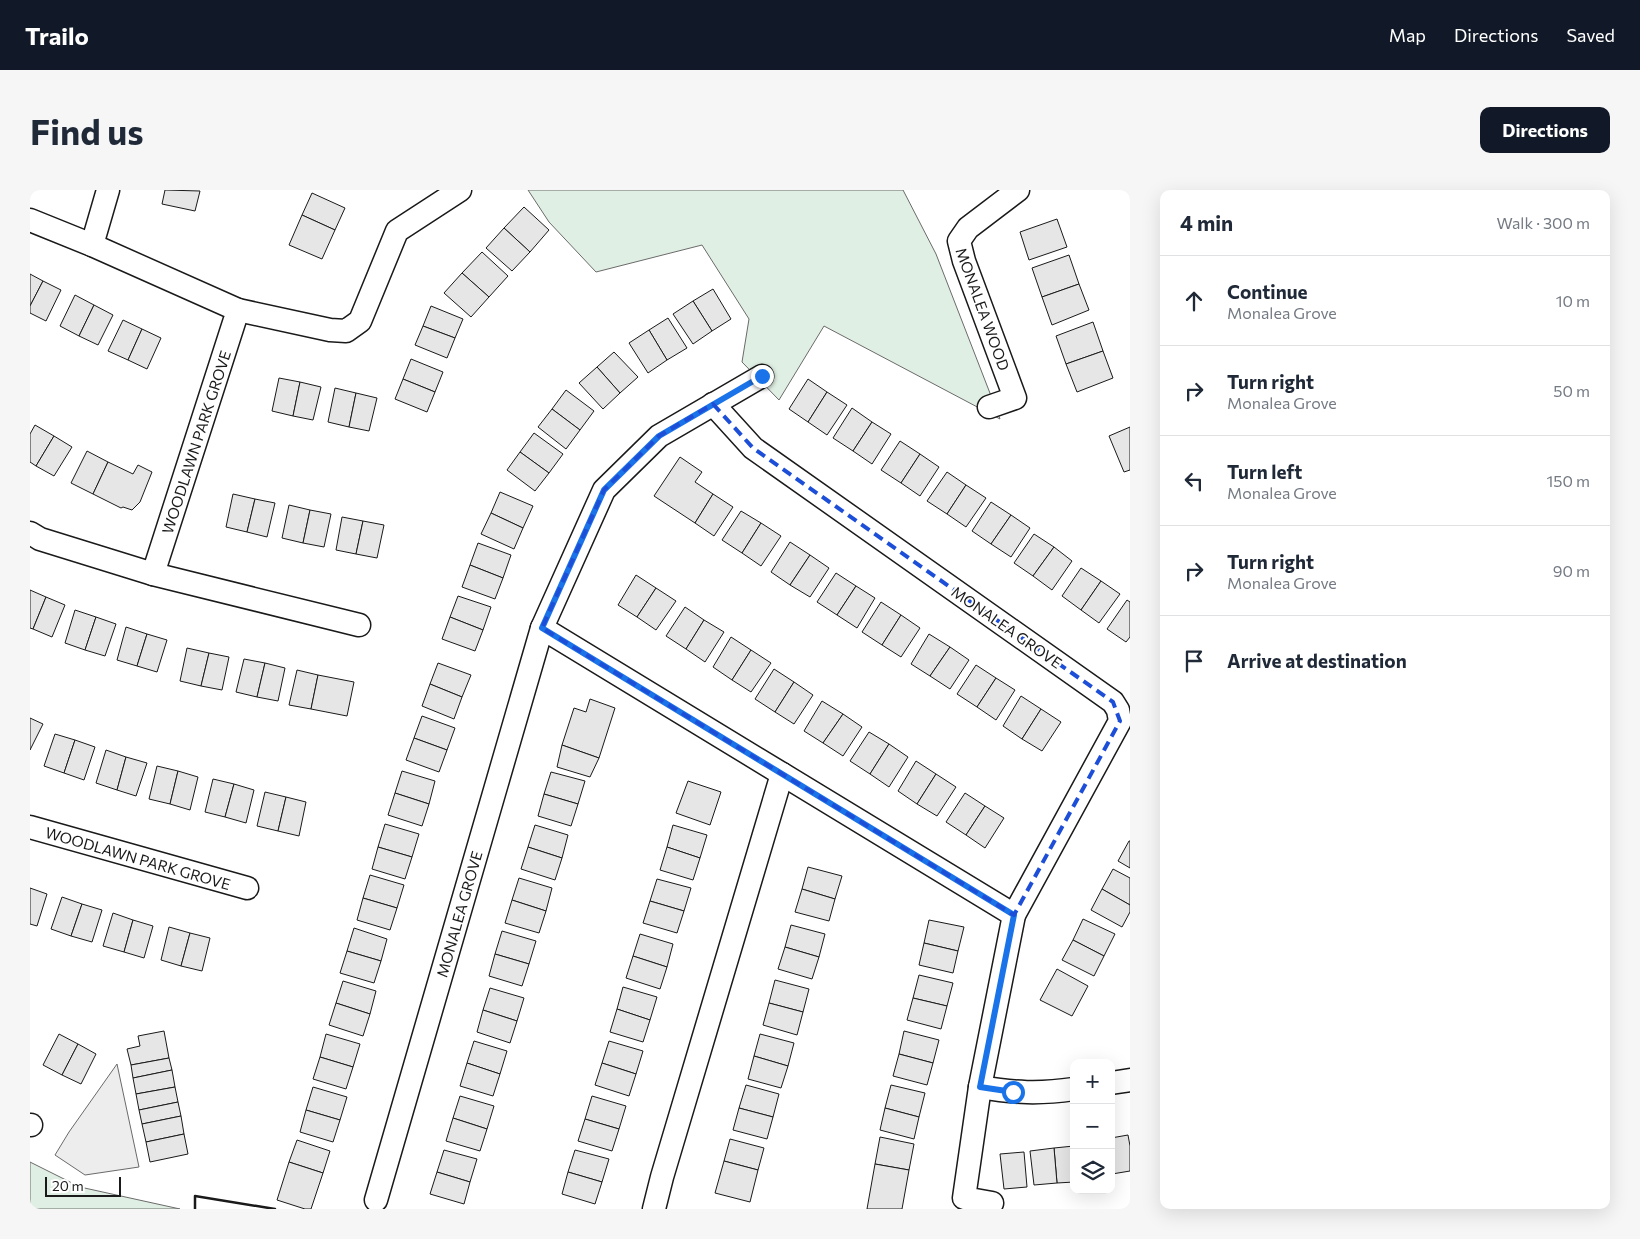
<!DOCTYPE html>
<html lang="en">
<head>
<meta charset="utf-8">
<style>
  :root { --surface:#fff; --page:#f6f6f7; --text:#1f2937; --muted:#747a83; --line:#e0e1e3; --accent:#111827 }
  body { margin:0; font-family:Commissioner,sans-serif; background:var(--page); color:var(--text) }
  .controls { position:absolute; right:15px; bottom:15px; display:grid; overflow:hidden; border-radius:10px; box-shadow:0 5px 20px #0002 }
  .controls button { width:45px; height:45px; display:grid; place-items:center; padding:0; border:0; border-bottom:1px solid var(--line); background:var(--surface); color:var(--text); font:25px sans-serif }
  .scale { position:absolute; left:15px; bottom:12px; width:76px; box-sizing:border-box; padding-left:5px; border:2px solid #1a1a1a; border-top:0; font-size:14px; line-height:18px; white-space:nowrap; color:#1a1a1a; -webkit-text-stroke:4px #fff; paint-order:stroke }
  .stop { position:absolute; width:15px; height:15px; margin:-11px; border:4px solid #1a73e8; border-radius:50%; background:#fff }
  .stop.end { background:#1a73e8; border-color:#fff; box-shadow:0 1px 5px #0008 }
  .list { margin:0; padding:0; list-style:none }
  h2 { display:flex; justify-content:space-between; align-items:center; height:65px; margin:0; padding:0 20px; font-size:21px }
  h2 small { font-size:16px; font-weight:400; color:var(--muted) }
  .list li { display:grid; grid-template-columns:32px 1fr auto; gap:15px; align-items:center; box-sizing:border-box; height:90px; padding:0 20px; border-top:1px solid var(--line) }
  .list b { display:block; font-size:19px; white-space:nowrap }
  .list p { margin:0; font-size:16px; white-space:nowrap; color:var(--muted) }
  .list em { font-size:16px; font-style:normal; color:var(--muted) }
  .icon { flex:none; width:28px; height:28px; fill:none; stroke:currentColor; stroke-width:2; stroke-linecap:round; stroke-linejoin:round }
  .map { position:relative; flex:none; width:1100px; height:1019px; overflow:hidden; border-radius:10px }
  header { display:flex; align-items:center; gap:30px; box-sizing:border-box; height:70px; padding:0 25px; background:var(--accent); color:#fff }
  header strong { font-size:24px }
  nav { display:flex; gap:28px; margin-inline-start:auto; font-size:18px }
  .intro { display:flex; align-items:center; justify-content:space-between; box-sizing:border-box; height:120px; padding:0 30px }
  h1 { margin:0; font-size:35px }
  .button { padding:12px 22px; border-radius:10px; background:var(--accent); color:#fff; font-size:18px; font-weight:700 }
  main { display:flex; gap:30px; padding:0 30px }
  aside { flex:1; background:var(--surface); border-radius:10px; box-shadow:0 5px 20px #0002 }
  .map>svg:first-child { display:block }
  .green { fill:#e0efe3; stroke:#6a6a6a }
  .parking { fill:#ededed; stroke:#6a6a6a }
  .building { fill:#e6e6e6; stroke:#1a1a1a }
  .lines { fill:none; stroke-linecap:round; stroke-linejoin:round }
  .street-casing { stroke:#1a1a1a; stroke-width:25 }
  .street { stroke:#fff; stroke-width:22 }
  .wall { stroke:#1a1a1a; stroke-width:2.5 }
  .route { stroke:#1a73e8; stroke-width:6 }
  .marked { fill:none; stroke:#1d4ed8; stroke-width:4; stroke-dasharray:10 6; stroke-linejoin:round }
  .labels { text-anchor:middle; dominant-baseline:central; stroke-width:4; stroke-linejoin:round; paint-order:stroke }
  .street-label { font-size:15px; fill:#1a1a1a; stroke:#fff }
</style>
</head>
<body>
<header>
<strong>Trailo</strong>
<nav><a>Map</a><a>Directions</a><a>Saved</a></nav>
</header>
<div class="intro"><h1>Find us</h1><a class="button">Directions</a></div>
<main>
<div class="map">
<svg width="1100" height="1019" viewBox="0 0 1100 1019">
  <rect width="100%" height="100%" fill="#fff"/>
  <g class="green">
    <polygon points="498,0 873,0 906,64 970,229 794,136 749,210 712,172 719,129 672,55 566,82 519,32"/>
    <polygon points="0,972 50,997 150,1019 0,1019"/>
  </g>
  <polygon class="parking" points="87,874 109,977 55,985 25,965 39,942"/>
  <g class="building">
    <polygon points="135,0 170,1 165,21 132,14"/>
    <polygon points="282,3 315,18 305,40 272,25"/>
    <polygon points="494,17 519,40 500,62 474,38"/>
    <polygon points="272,25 305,40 292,69 259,55"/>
    <polygon points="1027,29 1037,57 999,70 990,42"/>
    <polygon points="474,38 500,62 482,81 456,58"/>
    <polygon points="452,62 478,86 459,107 432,83"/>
    <polygon points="1039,65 1049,94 1012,107 1002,78"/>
    <polygon points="432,83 459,107 441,127 414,103"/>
    <polygon points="0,84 13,91 0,116"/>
    <polygon points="13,91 31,100 16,131 0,123 0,116"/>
    <polygon points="1049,94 1059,120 1022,135 1012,107"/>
    <polygon points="683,99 701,129 682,141 663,111"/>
    <polygon points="45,105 64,115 49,146 30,136"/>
    <polygon points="663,111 682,141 663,154 643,124"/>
    <polygon points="64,115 83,125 68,155 49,146"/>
    <polygon points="401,116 433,129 425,148 393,136"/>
    <polygon points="638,128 657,158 637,170 619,140"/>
    <polygon points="93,130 112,139 98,170 78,161"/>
    <polygon points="1063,132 1073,161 1036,174 1026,146"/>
    <polygon points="393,136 425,148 417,168 385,155"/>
    <polygon points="112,139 131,148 117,179 98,170"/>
    <polygon points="619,140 637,170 618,183 599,153"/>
    <polygon points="1073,161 1083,188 1047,202 1036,174"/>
    <polygon points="584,162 608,187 590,203 567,177"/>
    <polygon points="381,169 413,182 405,202 373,189"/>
    <polygon points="567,177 590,203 573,219 549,193"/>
    <polygon points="249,188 270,192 263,226 242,221"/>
    <polygon points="373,189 405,202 397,222 365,209"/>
    <polygon points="778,189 797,202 778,232 759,219"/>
    <polygon points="270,192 291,197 283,230 263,226"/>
    <polygon points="305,198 326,203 319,237 298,232"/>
    <polygon points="536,200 564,221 550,240 522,219"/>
    <polygon points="797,202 817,215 797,245 778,232"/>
    <polygon points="326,203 347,208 339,241 319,237"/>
    <polygon points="822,218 842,232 823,261 803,248"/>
    <polygon points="522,219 550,240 536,259 508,237"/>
    <polygon points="842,232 861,244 842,274 823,261"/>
    <polygon points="5,235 24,246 6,276 0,272 0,244"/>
    <polygon points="1100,237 1100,280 1094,282 1079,246"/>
    <polygon points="504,243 533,264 519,283 490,262"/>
    <polygon points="24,246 42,257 24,286 6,276"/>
    <polygon points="870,251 890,264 871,293 851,280"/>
    <polygon points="57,261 78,272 63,304 41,293"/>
    <polygon points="490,262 519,283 505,301 477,280"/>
    <polygon points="890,264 909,277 890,306 871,293"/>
    <polygon points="650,267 672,282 665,292 683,304 665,333 624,306"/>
    <polygon points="78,272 103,284 108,275 122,282 110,312 102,320 93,317 91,318 63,304"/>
    <polygon points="917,282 936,295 917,324 897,311"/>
    <polygon points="936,295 956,308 936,337 917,324"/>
    <polygon points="470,302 503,316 493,338 461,323"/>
    <polygon points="203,304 225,309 217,342 196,337"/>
    <polygon points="683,304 703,317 684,346 665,333"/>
    <polygon points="225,309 245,313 237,347 217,342"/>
    <polygon points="961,312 981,325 961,354 942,341"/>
    <polygon points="259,315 280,320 273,353 252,348"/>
    <polygon points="280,320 301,324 294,357 273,353"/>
    <polygon points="711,321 731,333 712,363 692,350"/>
    <polygon points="461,323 493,338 484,359 451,344"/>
    <polygon points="981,325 1000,338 981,367 961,354"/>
    <polygon points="312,327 333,331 326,364 306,360"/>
    <polygon points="333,331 354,335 347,368 326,364"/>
    <polygon points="731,333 751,346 731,376 712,363"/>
    <polygon points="1004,344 1024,357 1003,386 984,373"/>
    <polygon points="760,352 780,365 760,395 741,382"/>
    <polygon points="448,353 481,365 473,388 440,375"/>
    <polygon points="1024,357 1042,371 1022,400 1003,386"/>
    <polygon points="780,365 799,378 780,407 760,395"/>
    <polygon points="440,375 473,388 465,409 432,397"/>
    <polygon points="1051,378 1071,391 1051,420 1032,406"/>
    <polygon points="806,383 826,396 807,425 787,412"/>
    <polygon points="606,385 626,398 607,427 588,415"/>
    <polygon points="1071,391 1090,404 1069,433 1051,420"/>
    <polygon points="826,396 845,408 827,438 807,425"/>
    <polygon points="626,398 646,411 626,440 607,427"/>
    <polygon points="0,400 16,407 3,439 0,438"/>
    <polygon points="428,406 461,417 453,440 420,427"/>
    <polygon points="16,407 35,415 22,447 3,439"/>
    <polygon points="1097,410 1100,412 1100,447 1096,452 1077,439"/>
    <polygon points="851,412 871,425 852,455 832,442"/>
    <polygon points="655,417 674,430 656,459 636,446"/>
    <polygon points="45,420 66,427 55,460 35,453"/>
    <polygon points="871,425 890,438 871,467 852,455"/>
    <polygon points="66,427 86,434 75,466 55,460"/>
    <polygon points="420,427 453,440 445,461 412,449"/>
    <polygon points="674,430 694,442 675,472 656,459"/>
    <polygon points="96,437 117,444 107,476 87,470"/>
    <polygon points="117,444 137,450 127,482 107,476"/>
    <polygon points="899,444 920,457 900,486 881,474"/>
    <polygon points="701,447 721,460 702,490 683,477"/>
    <polygon points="920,457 939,470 920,499 900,486"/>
    <polygon points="157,458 179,463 171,496 150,491"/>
    <polygon points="721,460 741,473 721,502 702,490"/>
    <polygon points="179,463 199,467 192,500 171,496"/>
    <polygon points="214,469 235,473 227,507 206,502"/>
    <polygon points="235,473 255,478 248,511 227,507"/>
    <polygon points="408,473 441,485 432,507 400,494"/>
    <polygon points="946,475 966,488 947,517 927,504"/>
    <polygon points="744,479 764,492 745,522 725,509"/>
    <polygon points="267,480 288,485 281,519 259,515"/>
    <polygon points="288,485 324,492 317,526 281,519"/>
    <polygon points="966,488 985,500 966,530 947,517"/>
    <polygon points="764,492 783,505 764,534 745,522"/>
    <polygon points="400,494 432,507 424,529 392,516"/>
    <polygon points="991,506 1011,519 992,549 973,536"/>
    <polygon points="560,509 585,518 569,568 532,555 544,518 556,522"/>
    <polygon points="792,511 813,524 793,553 774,541"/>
    <polygon points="1011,519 1031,532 1012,561 992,549"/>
    <polygon points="813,524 832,537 813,566 793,553"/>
    <polygon points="392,526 425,538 417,560 384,548"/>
    <polygon points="0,528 13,534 0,560"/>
    <polygon points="839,542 859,554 840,584 820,571"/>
    <polygon points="25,544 45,550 34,583 14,576"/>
    <polygon points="384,548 417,560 409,582 376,570"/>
    <polygon points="45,550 65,557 54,590 34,583"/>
    <polygon points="859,554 878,567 859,597 840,584"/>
    <polygon points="532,555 569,568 560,587 527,577"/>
    <polygon points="76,560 96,567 87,600 66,593"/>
    <polygon points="96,567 117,573 106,606 87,600"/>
    <polygon points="886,571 906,584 887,614 868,601"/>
    <polygon points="127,576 148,581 140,614 119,609"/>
    <polygon points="148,581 168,587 160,620 140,614"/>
    <polygon points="372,581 405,591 399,614 365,603"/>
    <polygon points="521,582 555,591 548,614 514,604"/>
    <polygon points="906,584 926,597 907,626 887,614"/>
    <polygon points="183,589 204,594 195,627 175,622"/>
    <polygon points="658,591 691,602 680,635 646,623"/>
    <polygon points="204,594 224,600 216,633 195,627"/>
    <polygon points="235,602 256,607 248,641 227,636"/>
    <polygon points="365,603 399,614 392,636 358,625"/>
    <polygon points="935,603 955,616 936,645 916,632"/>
    <polygon points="514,604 548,614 541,636 508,626"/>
    <polygon points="256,607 276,612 269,646 248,641"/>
    <polygon points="955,616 974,628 955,658 936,645"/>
    <polygon points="355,634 389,644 382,667 348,657"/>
    <polygon points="505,635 538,645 532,668 498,657"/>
    <polygon points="643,635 677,645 670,668 637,657"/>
    <polygon points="1099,651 1100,651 1100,678 1088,671"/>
    <polygon points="348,657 382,667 375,689 342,679"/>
    <polygon points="498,657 532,668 525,690 491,679"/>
    <polygon points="637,657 670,668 663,690 630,680"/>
    <polygon points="778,677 812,686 805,709 772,699"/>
    <polygon points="1083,679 1100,688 1100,715 1072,699"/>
    <polygon points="340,685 374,695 367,718 333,708"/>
    <polygon points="489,688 522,698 516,721 482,710"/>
    <polygon points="627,689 661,698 654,721 620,711"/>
    <polygon points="0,698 17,704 7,736 0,734"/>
    <polygon points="772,699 805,709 799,731 765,722"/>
    <polygon points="1072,699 1100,715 1100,722 1092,737 1061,720"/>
    <polygon points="32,707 52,714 41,746 21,739"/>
    <polygon points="333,708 367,718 360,740 327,730"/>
    <polygon points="482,710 516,721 509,743 475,733"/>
    <polygon points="620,711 654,721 647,743 613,733"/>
    <polygon points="52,714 72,720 62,752 41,746"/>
    <polygon points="83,723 103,730 94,762 73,756"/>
    <polygon points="1053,729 1085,744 1074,766 1043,750"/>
    <polygon points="103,730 123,736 114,768 94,762"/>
    <polygon points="899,730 934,737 928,761 894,753"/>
    <polygon points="761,735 795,744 789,767 755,757"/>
    <polygon points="139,737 160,743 151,776 131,770"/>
    <polygon points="324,738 357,749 351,771 317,761"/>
    <polygon points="472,741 506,751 499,774 465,764"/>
    <polygon points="160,743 180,748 172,781 151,776"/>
    <polygon points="610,744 643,754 637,777 603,766"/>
    <polygon points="1043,750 1074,766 1064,786 1032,770"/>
    <polygon points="894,753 928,761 923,783 889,775"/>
    <polygon points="755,757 789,767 782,789 748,779"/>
    <polygon points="317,761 351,771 344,793 310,783"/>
    <polygon points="465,764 499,774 492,796 459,786"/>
    <polygon points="603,766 637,777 630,799 596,788"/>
    <polygon points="1027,779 1058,796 1042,826 1010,810"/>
    <polygon points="889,785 923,793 917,816 883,808"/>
    <polygon points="745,790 779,799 773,822 739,813"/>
    <polygon points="313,791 346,801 340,824 306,813"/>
    <polygon points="593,797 627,807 620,830 587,819"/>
    <polygon points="460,798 494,808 487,831 453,820"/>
    <polygon points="883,808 917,816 911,839 877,830"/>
    <polygon points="306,813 340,824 333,846 299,835"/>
    <polygon points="739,813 773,822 767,845 733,835"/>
    <polygon points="587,819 620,830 613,852 580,842"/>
    <polygon points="453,820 487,831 480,853 447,842"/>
    <polygon points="134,841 139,868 101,875 97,859 110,856 108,846"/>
    <polygon points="874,841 909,850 903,873 869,864"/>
    <polygon points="29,844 48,854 32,885 13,875"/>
    <polygon points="296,844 330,854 323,877 290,867"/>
    <polygon points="730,844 764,853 758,876 724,866"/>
    <polygon points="444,851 477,861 470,884 437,873"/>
    <polygon points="579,851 613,861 606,884 572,873"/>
    <polygon points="48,854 66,864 51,894 32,885"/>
    <polygon points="869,864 903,873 897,895 863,886"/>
    <polygon points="724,866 758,876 751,898 718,889"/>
    <polygon points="290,867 323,877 316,899 283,889"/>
    <polygon points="139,868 142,880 103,888 101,875"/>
    <polygon points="437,873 470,884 463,906 430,896"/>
    <polygon points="572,873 606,884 599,906 565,895"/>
    <polygon points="142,880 145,897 106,904 103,888"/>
    <polygon points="716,895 749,904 743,927 709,918"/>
    <polygon points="861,895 895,903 889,927 855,918"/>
    <polygon points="145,897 148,912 109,920 106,904"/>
    <polygon points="283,897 317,907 310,930 276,920"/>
    <polygon points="430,906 464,916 457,939 423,928"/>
    <polygon points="562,906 596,916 589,939 555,929"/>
    <polygon points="148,912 151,926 112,934 109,920"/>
    <polygon points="709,918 743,927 737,949 703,940"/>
    <polygon points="855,918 889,927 884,949 850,940"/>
    <polygon points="276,920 310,930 303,952 270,942"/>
    <polygon points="151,926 154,944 116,952 112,934"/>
    <polygon points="423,928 457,939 450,961 416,951"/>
    <polygon points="555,929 589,939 582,961 548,951"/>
    <polygon points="154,944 158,964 120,972 116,952"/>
    <polygon points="1098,945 1100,956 1100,981 1082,984 1081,948"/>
    <polygon points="850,947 884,954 879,980 845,974"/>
    <polygon points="700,949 734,958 728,980 694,971"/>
    <polygon points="267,950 300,961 293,983 259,972"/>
    <polygon points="1044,956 1044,992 1027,993 1024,958"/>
    <polygon points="1024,958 1027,993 1004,995 1000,961"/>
    <polygon points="414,960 447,969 440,992 407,982"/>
    <polygon points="545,960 579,969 572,992 538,982"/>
    <polygon points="994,962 997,997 974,999 970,964"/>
    <polygon points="694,971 728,980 720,1012 685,1003"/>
    <polygon points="259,972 293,983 281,1019 275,1019 247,1010"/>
    <polygon points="845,974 879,980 872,1019 837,1019"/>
    <polygon points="407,982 440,992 434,1014 400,1004"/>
    <polygon points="538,982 572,992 565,1014 532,1004"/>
  </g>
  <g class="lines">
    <defs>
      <g id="street">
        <polyline points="0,30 62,55 208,120 123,384 10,349 0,343"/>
        <polyline points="62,55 78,0"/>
        <polyline points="208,120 300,140 316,141 330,131 367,41 430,0"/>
        <polyline points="683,214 723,258 1083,512 1088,520 1090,531 984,725 950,897 934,1008 962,1013"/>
        <polyline points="959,217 985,208 934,71 929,51 938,38 988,0"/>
        <polyline points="123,384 329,435"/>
        <polyline points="512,438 574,300 629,246 732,186"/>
        <polyline points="752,584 984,725"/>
        <polyline points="0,637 217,698"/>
        <polyline points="1081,893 1100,890"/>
        <path d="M950,897c34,6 60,7 94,2"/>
        <polyline points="0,935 1,935"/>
        <polyline points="346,1010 512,438 752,584 632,987 624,1019"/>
      </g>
    </defs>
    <use href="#street" class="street-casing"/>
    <use href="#street" class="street"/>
    <polyline class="wall" points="165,1019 165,1006 245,1019"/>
  </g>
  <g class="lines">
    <polyline class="route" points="732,186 629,246 574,300 512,438 984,725 950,897 983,902"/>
  </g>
  <path class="marked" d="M683,214l40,44 360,254 7,19 -106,194 -472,-287 62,-138 55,-54z"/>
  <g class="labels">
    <g class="street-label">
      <text transform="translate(953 119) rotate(70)">MONALEA WOOD</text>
      <text transform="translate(166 252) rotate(-72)">WOODLAWN PARK GROVE</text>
      <text transform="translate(977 437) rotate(35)">MONALEA GROVE</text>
      <text transform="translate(108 668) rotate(16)">WOODLAWN PARK GROVE</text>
      <text transform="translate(429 724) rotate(-74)">MONALEA GROVE</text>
    </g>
  </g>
</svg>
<div class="controls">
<button>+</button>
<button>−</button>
<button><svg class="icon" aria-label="layers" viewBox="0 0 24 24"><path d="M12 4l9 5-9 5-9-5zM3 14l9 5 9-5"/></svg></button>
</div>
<div class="scale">20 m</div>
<div class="stop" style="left:983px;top:902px"></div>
<div class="stop end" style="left:732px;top:186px"></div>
</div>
<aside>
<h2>4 min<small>Walk · 300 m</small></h2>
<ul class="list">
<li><svg class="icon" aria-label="ahead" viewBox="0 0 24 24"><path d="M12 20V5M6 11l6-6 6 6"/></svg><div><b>Continue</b><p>Monalea Grove</p></div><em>10 m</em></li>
<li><svg class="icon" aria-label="right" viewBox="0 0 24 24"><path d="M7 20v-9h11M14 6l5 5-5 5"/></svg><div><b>Turn right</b><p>Monalea Grove</p></div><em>50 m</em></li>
<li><svg class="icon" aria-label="left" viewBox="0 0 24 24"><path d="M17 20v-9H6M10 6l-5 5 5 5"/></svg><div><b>Turn left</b><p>Monalea Grove</p></div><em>150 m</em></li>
<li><svg class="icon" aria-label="right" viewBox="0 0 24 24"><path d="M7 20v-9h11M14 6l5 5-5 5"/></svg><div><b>Turn right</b><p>Monalea Grove</p></div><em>90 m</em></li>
<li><svg class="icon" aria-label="arrive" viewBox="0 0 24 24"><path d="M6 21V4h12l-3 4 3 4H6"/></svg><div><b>Arrive at destination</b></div></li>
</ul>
</aside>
</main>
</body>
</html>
